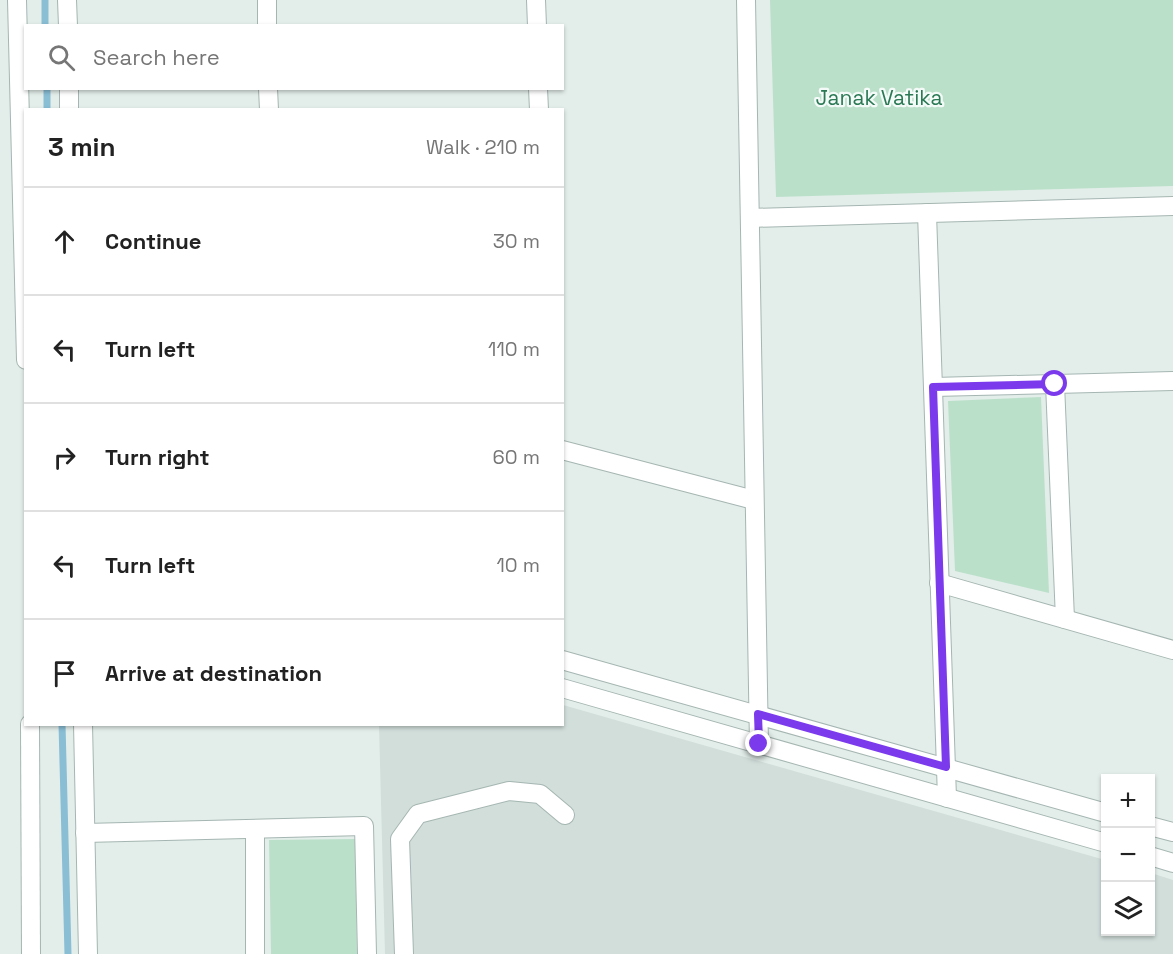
<!DOCTYPE html>
<html lang="en">
<head>
<meta charset="utf-8">
<style>
  :root { --surface:#fff; --page:#f6f6f6; --text:#222; --muted:#767676; --line:#e0e0e0 }
  body { margin:0; font-family:"Space Grotesk",sans-serif; background:var(--page); color:var(--text) }
  .controls { position:absolute; right:18px; bottom:18px; display:grid; overflow:hidden; border-radius:0px; box-shadow:0 2px 4px #0004 }
  .controls button { width:54px; height:54px; display:grid; place-items:center; padding:0; border:0; border-bottom:2px solid var(--line); background:var(--surface); color:var(--text); font:30px sans-serif }
  .stop { position:absolute; width:18px; height:18px; margin:-14px; border:4px solid #7c3aed; border-radius:50%; background:#fff }
  .stop.end { background:#7c3aed; border-color:#fff; box-shadow:0 2px 6px #0008 }
  .list { margin:0; padding:0; list-style:none }
  h2 { display:flex; justify-content:space-between; align-items:center; height:78px; margin:0; padding:0 24px; font-size:26px }
  h2 small { font-size:20px; font-weight:400; color:var(--muted) }
  .list li { display:grid; grid-template-columns:39px 1fr auto; gap:18px; align-items:center; box-sizing:border-box; height:108px; padding:0 24px; border-top:2px solid var(--line) }
  .list b { display:block; font-size:22px; white-space:nowrap }
  .list em { font-size:20px; font-style:normal; color:var(--muted) }
  .icon { flex:none; width:33px; height:33px; fill:none; stroke:currentColor; stroke-width:2; stroke-linecap:round; stroke-linejoin:round }
  .map { position:relative; flex:none; width:1173px; height:954px; overflow:hidden }
  .search { position:absolute; background:var(--surface); box-shadow:0 2px 4px #0004; left:24px; top:24px; width:540px; height:66px; display:flex; align-items:center; gap:15px; box-sizing:border-box; padding:0 21px; border-radius:0px; color:var(--muted); font-size:22px }
  .panel { position:absolute; background:var(--surface); box-shadow:0 2px 4px #0004; left:24px; top:108px; width:540px; height:618px; border-radius:0px }
  .map>svg:first-child { display:block }
  .built { fill:#d1deda }
  .green { fill:#bbe0ca }
  .lines { fill:none; stroke-linecap:round; stroke-linejoin:round }
  .stream { stroke:#89bed5; stroke-width:7 }
  .minor-casing { stroke:#a5b6b2; stroke-width:20 }
  .minor { stroke:#fff; stroke-width:18 }
  .route { stroke:#7c3aed; stroke-width:8 }
  .labels { text-anchor:middle; dominant-baseline:central; stroke-width:4.5; stroke-linejoin:round; paint-order:stroke }
  .park-label { font-size:21px; fill:#2a7954; stroke:#f4faf8 }
</style>
</head>
<body>
<div class="map">
<svg width="1173" height="954" viewBox="0 0 1173 954">
  <rect width="100%" height="100%" fill="#e3eeea"/>
  <polygon class="built" points="563,705 1105,860 1106,932 1150,932 1151,873 1173,880 1173,954 385,954 379,725 562,724"/>
  <g class="green">
    <polygon points="770,0 1173,0 1173,186 776,197"/>
    <polygon points="1041,397 1049,593 955,571 948,401"/>
    <polygon points="355,839 357,954 271,954 269,840"/>
  </g>
  <g class="lines">
    <g class="stream">
      <polyline points="45,0 45,26"/>
      <polyline points="47,88 47,110"/>
      <polyline points="62,724 68,954"/>
    </g>
    <defs>
      <g id="minor">
        <polyline points="17,0 26,360"/>
        <polyline points="67,0 68,26"/>
        <polyline points="267,0 267,26"/>
        <polyline points="536,0 537,26"/>
        <polyline points="746,0 759,745"/>
        <polyline points="69,88 69,110"/>
        <polyline points="268,88 269,110"/>
        <polyline points="538,88 539,110"/>
        <polyline points="927,213 947,798"/>
        <polyline points="750,218 1173,206"/>
        <polyline points="1055,384 1065,619"/>
        <polyline points="933,387 1173,381"/>
        <polyline points="562,450 754,500"/>
        <polyline points="939,583 1173,650"/>
        <polyline points="562,660 1106,813"/>
        <polyline points="562,688 1106,843"/>
        <polyline points="30,724 31,954"/>
        <polyline points="83,724 88,954"/>
        <polyline points="1150,826 1173,832"/>
        <polyline points="255,829 255,954"/>
        <polyline points="85,833 364,826 367,954"/>
        <polyline points="1150,856 1173,863"/>
        <polyline points="404,954 400,839 418,814 509,791 540,794 565,815"/>
      </g>
    </defs>
    <use href="#minor" class="minor-casing"/>
    <use href="#minor" class="minor"/>
  </g>
  <g class="lines">
    <polyline class="route" points="759,744 758,714 946,767 933,387 1055,384"/>
  </g>
  <g class="labels">
    <g class="park-label">
      <text x="879" y="97">Janak Vatika</text>
    </g>
  </g>
</svg>
<div class="controls">
<button>+</button>
<button>−</button>
<button><svg class="icon" aria-label="layers" viewBox="0 0 24 24"><path d="M12 4l9 5-9 5-9-5zM3 14l9 5 9-5"/></svg></button>
</div>
<div class="stop" style="left:1055px;top:384px"></div>
<div class="stop end" style="left:759px;top:744px"></div>
<div class="search"><svg class="icon" aria-label="search" viewBox="0 0 24 24"><circle cx="10" cy="10" r="6"/><path d="M15 15l6 6"/></svg>Search here</div>
<section class="panel">
<h2>3 min<small>Walk · 210 m</small></h2>
<ul class="list">
<li><svg class="icon" aria-label="ahead" viewBox="0 0 24 24"><path d="M12 20V5M6 11l6-6 6 6"/></svg><div><b>Continue</b></div><em>30 m</em></li>
<li><svg class="icon" aria-label="left" viewBox="0 0 24 24"><path d="M17 20v-9H6M10 6l-5 5 5 5"/></svg><div><b>Turn left</b></div><em>110 m</em></li>
<li><svg class="icon" aria-label="right" viewBox="0 0 24 24"><path d="M7 20v-9h11M14 6l5 5-5 5"/></svg><div><b>Turn right</b></div><em>60 m</em></li>
<li><svg class="icon" aria-label="left" viewBox="0 0 24 24"><path d="M17 20v-9H6M10 6l-5 5 5 5"/></svg><div><b>Turn left</b></div><em>10 m</em></li>
<li><svg class="icon" aria-label="arrive" viewBox="0 0 24 24"><path d="M6 21V4h12l-3 4 3 4H6"/></svg><div><b>Arrive at destination</b></div></li>
</ul>
</section>
</div>
</body>
</html>
